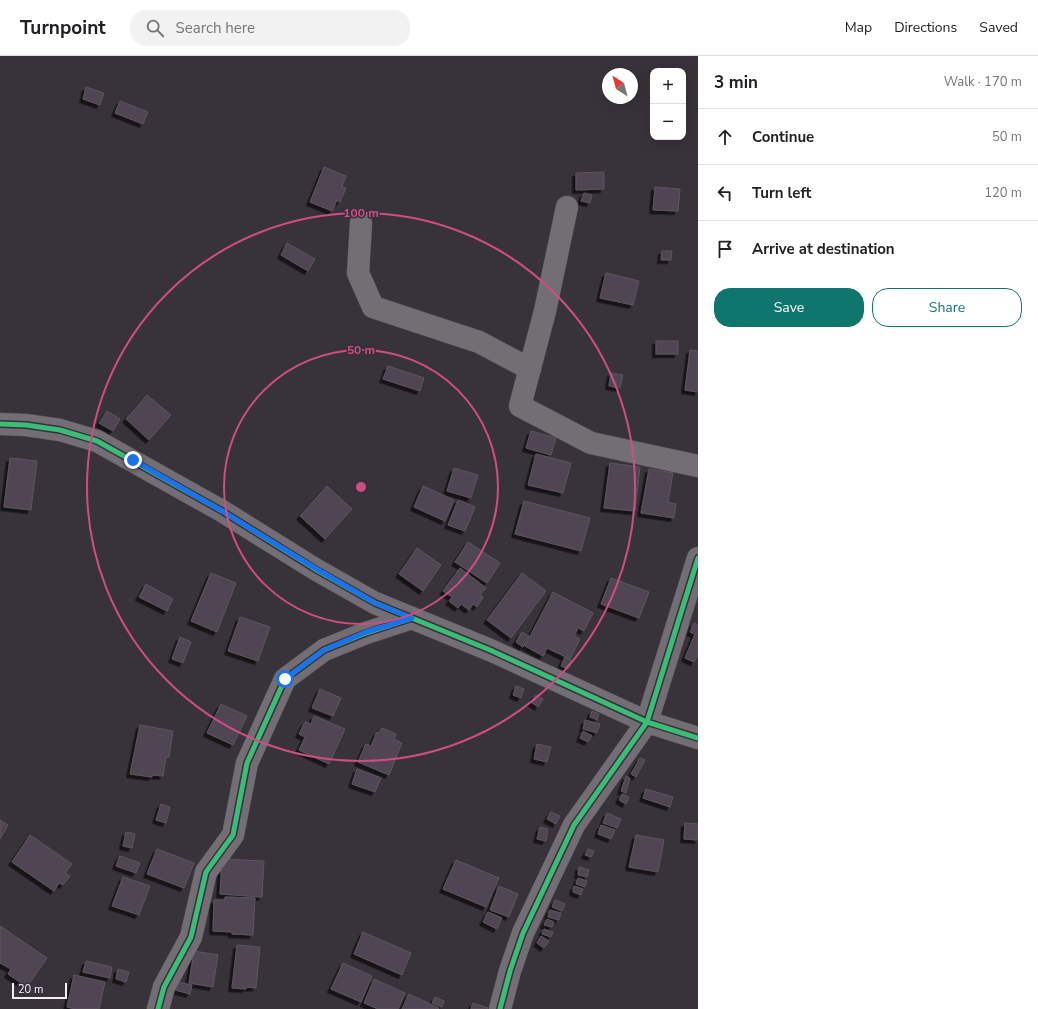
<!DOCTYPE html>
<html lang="en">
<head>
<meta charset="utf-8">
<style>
  :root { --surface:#fff; --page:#f2f2f2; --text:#202124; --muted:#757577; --line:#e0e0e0; --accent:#0f766e }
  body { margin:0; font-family:"Nunito Sans",sans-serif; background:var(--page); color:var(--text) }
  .controls { position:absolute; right:12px; top:12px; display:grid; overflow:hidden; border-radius:8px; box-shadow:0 4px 16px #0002 }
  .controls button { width:36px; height:36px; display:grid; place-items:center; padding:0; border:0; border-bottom:1px solid var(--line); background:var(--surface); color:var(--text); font:20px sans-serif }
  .compass { position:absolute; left:602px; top:12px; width:36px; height:36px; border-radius:50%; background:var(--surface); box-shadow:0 4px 16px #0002; rotate:324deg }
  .scale { position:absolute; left:12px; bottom:10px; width:55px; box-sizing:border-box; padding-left:4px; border:2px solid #f6eff8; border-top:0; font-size:11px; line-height:14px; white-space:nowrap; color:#f6eff8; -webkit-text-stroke:3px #3a2f3d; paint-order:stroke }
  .stop { position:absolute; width:12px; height:12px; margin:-9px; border:3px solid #1a73e8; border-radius:50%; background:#fff }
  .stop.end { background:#1a73e8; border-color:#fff; box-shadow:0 1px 4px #0008 }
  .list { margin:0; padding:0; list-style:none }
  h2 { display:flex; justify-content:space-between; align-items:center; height:52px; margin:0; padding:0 16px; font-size:17px }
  h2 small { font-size:13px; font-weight:400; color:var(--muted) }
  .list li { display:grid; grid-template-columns:26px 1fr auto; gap:12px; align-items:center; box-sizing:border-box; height:56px; padding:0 16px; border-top:1px solid var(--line) }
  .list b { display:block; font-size:15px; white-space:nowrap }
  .list em { font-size:13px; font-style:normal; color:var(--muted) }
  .actions { display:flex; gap:8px; padding:12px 16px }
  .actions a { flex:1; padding:9px 0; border:1px solid var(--accent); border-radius:16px; text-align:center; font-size:14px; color:var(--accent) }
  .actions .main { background:var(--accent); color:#fff }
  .icon { flex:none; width:22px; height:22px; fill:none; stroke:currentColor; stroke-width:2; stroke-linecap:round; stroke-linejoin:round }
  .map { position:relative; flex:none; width:698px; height:953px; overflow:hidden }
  header { display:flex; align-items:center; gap:24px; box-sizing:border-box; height:56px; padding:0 20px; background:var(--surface); border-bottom:1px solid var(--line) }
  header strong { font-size:19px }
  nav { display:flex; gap:22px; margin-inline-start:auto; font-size:14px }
  .search { width:280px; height:36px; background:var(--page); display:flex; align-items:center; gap:10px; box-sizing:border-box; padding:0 14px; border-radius:16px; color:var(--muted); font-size:15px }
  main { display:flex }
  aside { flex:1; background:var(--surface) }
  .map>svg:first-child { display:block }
  .building { fill:#504552; stroke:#5c565d; filter:url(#shadow) }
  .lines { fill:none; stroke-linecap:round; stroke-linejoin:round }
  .minor-casing { stroke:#575159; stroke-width:23 }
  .minor { stroke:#736e74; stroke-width:22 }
  .cycleway-casing { stroke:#3a2f3d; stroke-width:8 }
  .cycleway { stroke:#3abd76; stroke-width:5 }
  .route { stroke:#1a73e8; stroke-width:5 }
  .ring { fill:none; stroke:#cf4e82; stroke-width:2 }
  .centre { fill:#cf4e82; stroke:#3a2f3d; stroke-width:2 }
  .ring-label { font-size:12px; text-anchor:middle; font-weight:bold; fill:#cf4e82; stroke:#3a2f3d; stroke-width:3; stroke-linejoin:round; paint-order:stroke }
</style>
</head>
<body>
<header>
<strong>Turnpoint</strong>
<div class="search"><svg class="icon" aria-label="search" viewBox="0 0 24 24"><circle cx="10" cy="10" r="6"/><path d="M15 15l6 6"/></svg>Search here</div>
<nav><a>Map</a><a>Directions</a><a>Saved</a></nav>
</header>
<main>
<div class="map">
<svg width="698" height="953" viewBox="0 0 698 953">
  <defs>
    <filter id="shadow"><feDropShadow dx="-3.5" dy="3.5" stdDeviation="0" flood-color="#0009"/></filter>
  </defs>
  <rect width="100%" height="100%" fill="#38323a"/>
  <g class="building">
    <polygon points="86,31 104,37 100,49 83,43"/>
    <polygon points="120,45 148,56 143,68 115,57"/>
    <polygon points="324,111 346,120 342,131 346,132 340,146 337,144 332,155 310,146"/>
    <polygon points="604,116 604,133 576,134 576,117"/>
    <polygon points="655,131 680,133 678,155 653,154"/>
    <polygon points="584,137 592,139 590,147 581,145"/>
    <polygon points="287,187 315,203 308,215 281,199"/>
    <polygon points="662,195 672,195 671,204 661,204"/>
    <polygon points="606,217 639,225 633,249 600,242"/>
    <rect x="656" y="285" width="22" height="13"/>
    <polygon points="690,294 698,295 698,336 685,334"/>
    <polygon points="388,310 424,322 420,335 383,323"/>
    <polygon points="611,317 623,319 620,332 609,330"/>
    <polygon points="147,339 171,359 149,384 126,363"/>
    <polygon points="107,355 120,363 113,375 99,367"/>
    <polygon points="531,375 556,382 551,399 526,392"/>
    <polygon points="536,398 571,407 563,437 528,429"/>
    <polygon points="10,402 37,405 31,454 4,451"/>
    <polygon points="610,407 640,411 635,455 604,452"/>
    <polygon points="454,412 478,419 471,442 447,435"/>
    <polygon points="649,413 673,417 668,446 676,448 674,462 641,457"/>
    <polygon points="327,430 352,453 325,483 300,460"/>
    <polygon points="423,430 454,444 445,465 414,451"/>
    <polygon points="458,444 475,451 465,475 448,469"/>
    <polygon points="524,445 590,462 581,495 515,478"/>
    <polygon points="468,486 500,507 487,527 455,506"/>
    <polygon points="417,492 441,509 423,535 399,518"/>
    <polygon points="460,512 486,532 480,539 483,541 477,551 473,548 469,554 461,548 458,552 449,545 452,541 443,535"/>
    <polygon points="211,517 236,527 217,576 191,565"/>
    <polygon points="522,517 546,535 511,582 487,564"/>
    <polygon points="611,522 649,536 639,562 601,548"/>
    <polygon points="146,528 173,543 167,555 139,541"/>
    <polygon points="553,536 593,557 584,575 578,572 574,580 580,583 570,603 547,592 543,600 525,590"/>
    <polygon points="240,561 270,571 258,605 228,595"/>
    <polygon points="694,567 698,569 698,598 694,606 685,602 695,578 690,576"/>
    <polygon points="522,576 529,580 523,591 516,586"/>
    <polygon points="180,581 191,586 183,607 172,603"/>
    <polygon points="565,601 572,605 568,613 561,610"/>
    <polygon points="516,630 524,633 521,642 513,639"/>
    <polygon points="320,633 341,642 333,660 312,652"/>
    <polygon points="536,639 543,643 538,651 531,646"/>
    <polygon points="221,648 247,660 233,689 207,677"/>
    <polygon points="592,655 599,658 597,664 590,661"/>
    <polygon points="314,660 345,673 329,708 299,694 305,681 299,678 305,666 311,668"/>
    <polygon points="585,664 600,668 597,677 583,673"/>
    <polygon points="140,669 173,675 169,701 166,701 163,720 152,719 152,721 130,718"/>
    <polygon points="382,672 396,678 394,683 402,687 389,719 358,706 366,688 371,690 377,676 379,677"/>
    <polygon points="583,675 592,680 588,686 580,682"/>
    <polygon points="537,688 551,691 547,706 534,703"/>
    <polygon points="640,702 645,704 636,721 631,718"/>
    <polygon points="357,713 381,722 375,736 352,728"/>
    <polygon points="626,720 630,722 626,737 621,735"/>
    <polygon points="646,733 673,741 670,751 643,742"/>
    <polygon points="622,738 629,741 626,748 619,744"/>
    <polygon points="161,748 170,751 166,767 156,764"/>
    <polygon points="551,756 560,760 556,768 547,763"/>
    <polygon points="607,757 621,763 617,772 603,767"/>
    <polygon points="0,764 8,769 0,783"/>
    <polygon points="685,767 698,768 698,784 684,783"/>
    <polygon points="601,769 615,774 611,783 598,778"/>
    <polygon points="540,771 548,773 546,785 537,783"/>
    <polygon points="126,776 135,778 132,792 123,790"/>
    <polygon points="30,779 72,808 65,817 70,820 63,829 59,827 54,835 12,806"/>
    <polygon points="636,779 664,784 658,816 629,811"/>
    <polygon points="157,793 194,807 184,832 147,818"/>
    <polygon points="588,793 594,795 591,801 585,799"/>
    <polygon points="120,800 140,807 136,817 116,810"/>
    <polygon points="222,803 264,805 262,841 220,838"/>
    <polygon points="456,804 499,822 486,851 443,833"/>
    <polygon points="579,811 589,814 587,821 578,819"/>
    <polygon points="123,821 150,830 139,859 112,850"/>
    <polygon points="578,822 587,825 585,831 576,828"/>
    <polygon points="499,830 518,838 509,861 490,854"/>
    <polygon points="574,830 583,833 581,839 573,836"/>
    <polygon points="225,841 255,842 253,879 232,878 232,876 213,875 214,844 225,844"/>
    <polygon points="555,844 565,848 562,855 552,851"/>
    <polygon points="550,854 561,857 559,864 548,861"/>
    <polygon points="488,856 502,862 497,873 483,866"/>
    <polygon points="547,863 554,866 552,871 544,869"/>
    <polygon points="0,870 47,902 27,931 8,918 11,913 0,907"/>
    <polygon points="544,873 553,876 551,881 542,878"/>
    <polygon points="363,876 411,897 402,919 354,898"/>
    <polygon points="541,880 549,885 544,892 537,887"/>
    <polygon points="237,889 260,891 256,932 246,931 246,933 232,932"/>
    <polygon points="194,895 218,899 213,931 189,927"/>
    <polygon points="86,905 112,911 110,922 83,916"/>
    <polygon points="343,907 372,920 361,946 331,933"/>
    <polygon points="118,913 129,916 126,926 116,923"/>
    <polygon points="74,919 105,926 99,953 75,953 67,951"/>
    <polygon points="374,923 405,937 398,953 378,953 364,947"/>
    <polygon points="177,926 192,929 190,938 175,934"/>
    <polygon points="409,938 439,952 438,953 402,953"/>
    <polygon points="435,941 444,945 442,951 432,947"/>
    <polygon points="473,947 488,952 487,953 471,953"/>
  </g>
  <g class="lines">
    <defs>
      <g id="minor">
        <polyline points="567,151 545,255 520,350 591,387 698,410"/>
        <polyline points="361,167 358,217 373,251 479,286 530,313"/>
        <polyline points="0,368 26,369 60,374 97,385 222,455 315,513 375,547 490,594 647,666 698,682"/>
        <polyline points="158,953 164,931 191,881 206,816 233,779 247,707 285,623 324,594 366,577 412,562"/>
        <polyline points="500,953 510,915 523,877 574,769 647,666 698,502"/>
      </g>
    </defs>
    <use href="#minor" class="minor-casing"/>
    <use href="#minor" class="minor"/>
    <defs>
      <g id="cycleway">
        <polyline points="0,368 26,369 60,374 97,385 222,455 315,513 375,547 490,594 647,666 698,682"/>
        <polyline points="158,953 164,931 191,881 206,816 233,779 247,707 285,623 324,594 366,577 412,562"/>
        <polyline points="500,953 510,915 523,877 574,769 647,666 698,502"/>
      </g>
    </defs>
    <use href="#cycleway" class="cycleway-casing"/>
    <use href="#cycleway" class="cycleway"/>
  </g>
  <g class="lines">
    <polyline class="route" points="133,404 222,455 315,512 375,547 412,562 366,576 324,594 285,623"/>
  </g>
  <g class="ring">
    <circle cx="361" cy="431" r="137"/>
    <circle cx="361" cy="431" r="274"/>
  </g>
  <circle cx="361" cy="431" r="6" class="centre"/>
  <g class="ring-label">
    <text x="361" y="161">100 m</text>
    <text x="361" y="298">50 m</text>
  </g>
</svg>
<div class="controls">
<button>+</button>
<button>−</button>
</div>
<svg class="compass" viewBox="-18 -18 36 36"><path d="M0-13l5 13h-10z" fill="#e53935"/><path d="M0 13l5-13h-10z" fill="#757577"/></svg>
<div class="scale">20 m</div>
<div class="stop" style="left:285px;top:623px"></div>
<div class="stop end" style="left:133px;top:404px"></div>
</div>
<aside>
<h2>3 min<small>Walk · 170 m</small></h2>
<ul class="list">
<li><svg class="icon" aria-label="ahead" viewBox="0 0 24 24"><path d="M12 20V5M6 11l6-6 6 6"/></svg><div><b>Continue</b></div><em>50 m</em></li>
<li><svg class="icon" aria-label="left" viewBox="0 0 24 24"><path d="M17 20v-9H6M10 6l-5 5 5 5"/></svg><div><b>Turn left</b></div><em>120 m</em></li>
<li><svg class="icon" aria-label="arrive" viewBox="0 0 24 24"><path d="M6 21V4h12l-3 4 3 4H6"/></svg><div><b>Arrive at destination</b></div></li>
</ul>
<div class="actions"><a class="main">Save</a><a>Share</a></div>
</aside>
</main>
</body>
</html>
